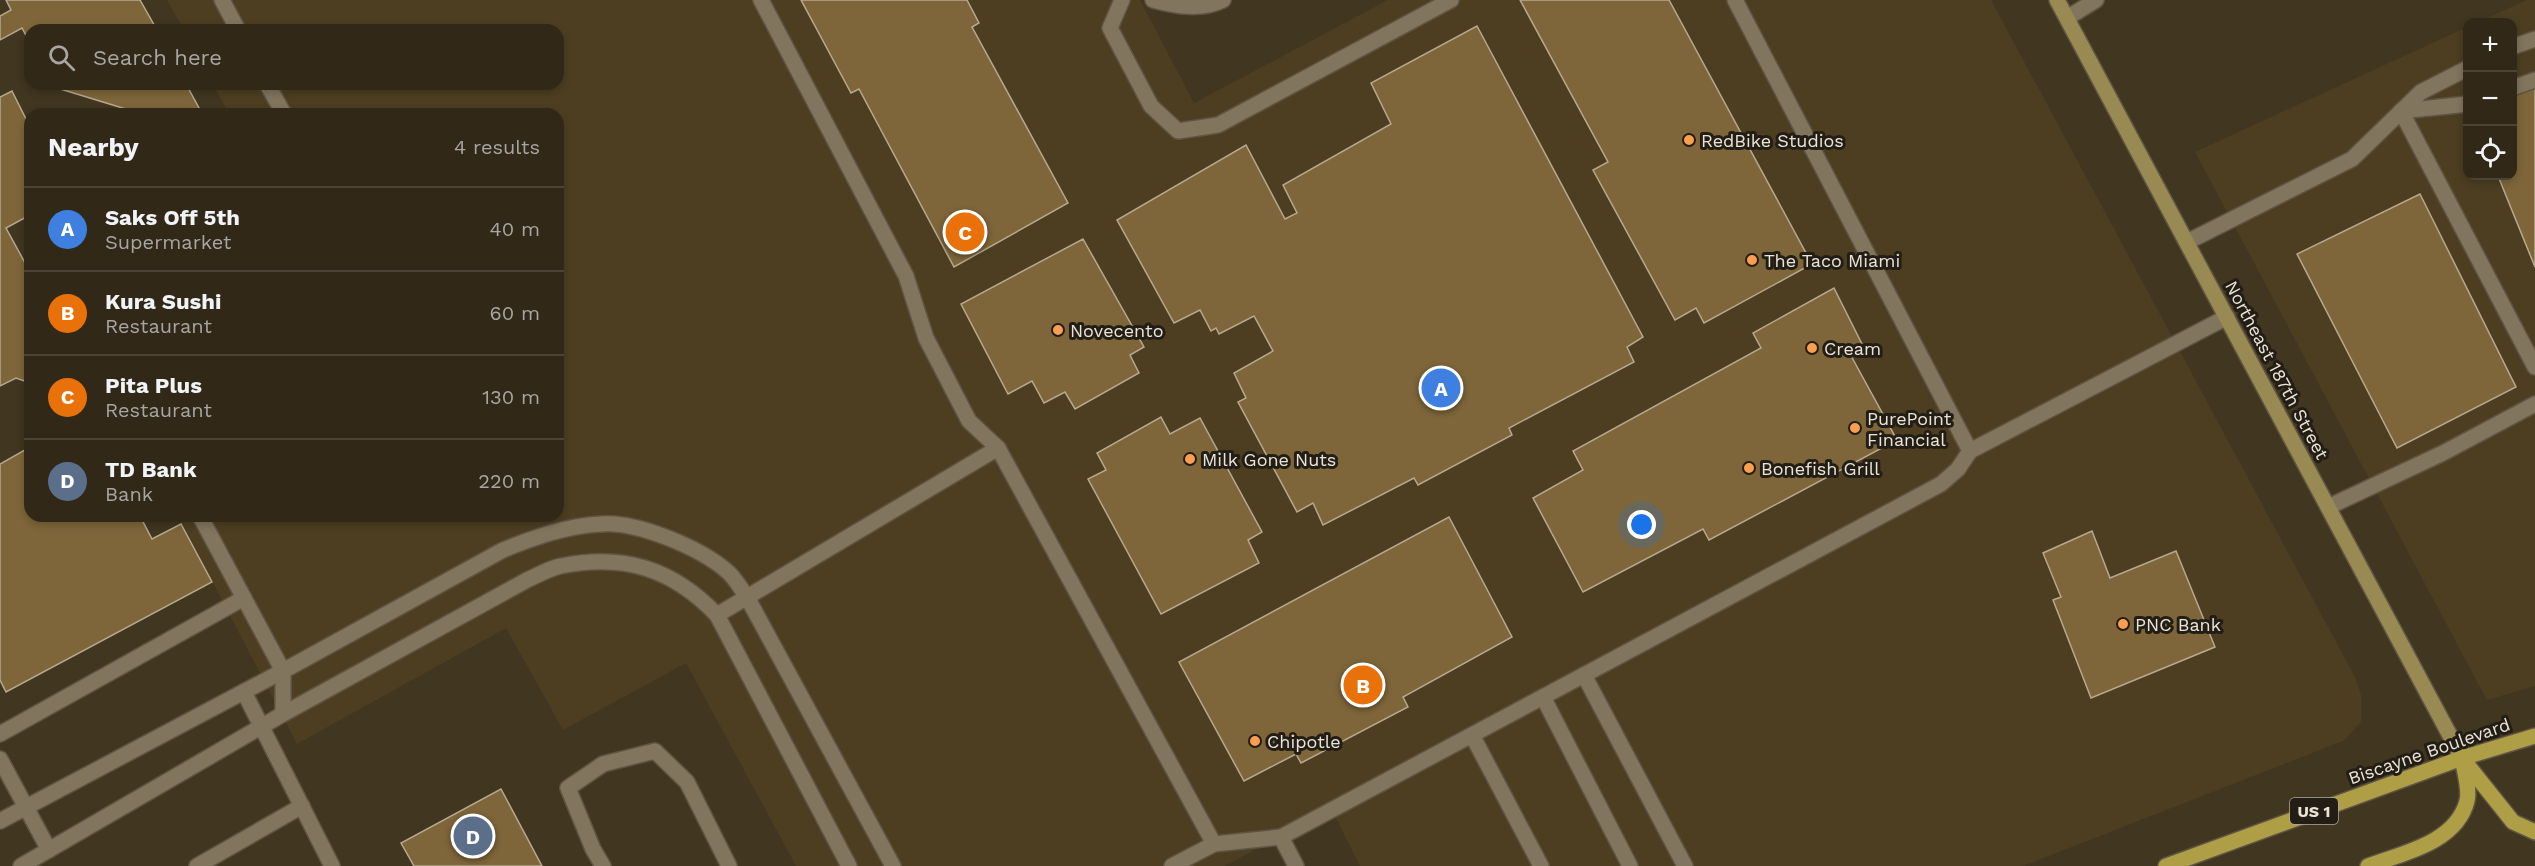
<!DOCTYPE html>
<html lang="en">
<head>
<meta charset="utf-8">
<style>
  :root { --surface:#312818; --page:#393021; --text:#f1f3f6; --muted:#a8a6a2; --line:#4c4437; --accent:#95b2f1 }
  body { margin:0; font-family:"Work Sans",sans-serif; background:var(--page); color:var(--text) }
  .controls { position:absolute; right:18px; top:18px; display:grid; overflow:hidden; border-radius:12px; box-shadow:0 3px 9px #0003 }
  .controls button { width:54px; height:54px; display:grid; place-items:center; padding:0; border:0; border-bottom:2px solid var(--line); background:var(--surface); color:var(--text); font:30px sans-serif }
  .you { position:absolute; left:1642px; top:525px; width:21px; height:21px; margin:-15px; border:4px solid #fff; border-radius:50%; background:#1a73e8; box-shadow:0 0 0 9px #1a73e833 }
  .badge { display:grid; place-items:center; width:39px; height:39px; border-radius:50%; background:var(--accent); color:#fff; font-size:20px; font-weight:700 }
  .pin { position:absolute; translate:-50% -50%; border:3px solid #fff; box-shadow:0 2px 6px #0006 }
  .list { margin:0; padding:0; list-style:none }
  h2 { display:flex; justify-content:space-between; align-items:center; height:78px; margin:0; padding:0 24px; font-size:26px }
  h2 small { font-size:20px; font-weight:400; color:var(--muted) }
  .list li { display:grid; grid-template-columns:39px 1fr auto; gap:18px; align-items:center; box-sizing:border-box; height:84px; padding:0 24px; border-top:2px solid var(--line) }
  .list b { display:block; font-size:22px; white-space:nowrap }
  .list p { margin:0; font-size:20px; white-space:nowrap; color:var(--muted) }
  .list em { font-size:20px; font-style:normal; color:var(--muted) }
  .icon { flex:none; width:33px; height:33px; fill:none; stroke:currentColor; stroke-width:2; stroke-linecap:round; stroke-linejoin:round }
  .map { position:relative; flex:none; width:2535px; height:866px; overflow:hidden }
  .search { position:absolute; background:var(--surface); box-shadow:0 3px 9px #0003; left:24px; top:24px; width:540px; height:66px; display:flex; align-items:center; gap:15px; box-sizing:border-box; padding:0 21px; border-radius:18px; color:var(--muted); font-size:22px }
  .panel { position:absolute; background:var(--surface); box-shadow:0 3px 9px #0003; left:24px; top:108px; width:540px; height:414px; border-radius:18px }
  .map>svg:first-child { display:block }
  .built { fill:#4d3e22 }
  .building { fill:#7e663a; stroke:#b6a990; stroke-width:1.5 }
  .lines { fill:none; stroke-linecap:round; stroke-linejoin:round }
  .lane-casing { stroke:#5e5442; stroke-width:18 }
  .secondary-casing { stroke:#5e5442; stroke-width:18 }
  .primary-casing { stroke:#5e5442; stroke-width:18 }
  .lane { stroke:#82755e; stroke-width:15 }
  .secondary { stroke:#988a52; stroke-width:15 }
  .primary { stroke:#ae9f47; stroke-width:15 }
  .poi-dot { fill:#fb9e51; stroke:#231e15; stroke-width:2 }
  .labels { text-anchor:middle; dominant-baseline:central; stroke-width:6; stroke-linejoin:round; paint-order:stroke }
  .shield { fill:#231e15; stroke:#aea89c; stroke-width:1.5 }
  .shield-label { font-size:16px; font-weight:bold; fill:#eae3d6 }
  .poi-label { font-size:18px; fill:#eae3d6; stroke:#231e15; text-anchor:start }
  .street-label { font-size:18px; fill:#eae3d6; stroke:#231e15 }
</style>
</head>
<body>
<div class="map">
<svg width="2535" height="866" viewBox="0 0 2535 866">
  <rect width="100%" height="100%" fill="#413620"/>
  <g class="built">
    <polygon points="167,0 1140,0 1194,103 1388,0 1991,0 2355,677 2361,695 2361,722 2343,741 2023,866 1360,866 1332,810 1224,866 796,866 686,663 563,730 506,628 297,744 178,516 558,516 558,114 229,114 213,84 558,84 558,30 184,30"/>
    <polygon points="2527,0 2535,0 2535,686 2487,700 2195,152 2467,27 2468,176 2512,176 2512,22 2478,22"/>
  </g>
  <g class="building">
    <polygon points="6,0 140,0 157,30 30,30 30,43 22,28 0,40 0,16 11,10"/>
    <polygon points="801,0 967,0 979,23 972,27 1068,203 954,267 859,89 851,93"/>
    <polygon points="1520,0 1669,0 1812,264 1704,323 1696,308 1675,320 1593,170 1608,162"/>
    <polygon points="1477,26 1643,337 1627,347 1634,362 1509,428 1512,435 1418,485 1414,478 1323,525 1313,503 1297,512 1238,402 1246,398 1234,373 1273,351 1254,316 1219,334 1216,328 1211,331 1200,310 1174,323 1117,220 1246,145 1285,219 1297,213 1283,185 1391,124 1371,83"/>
    <polygon points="2535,73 2535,267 2498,176 2512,176 2512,81"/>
    <polygon points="52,84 186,84 199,108 188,114 142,114 54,87"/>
    <polygon points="12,91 30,127 30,215 6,228 30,272 30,383 16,378 0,386 0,97"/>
    <polygon points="2420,194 2516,387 2397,448 2297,254"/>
    <polygon points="1083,239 1144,347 1130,355 1139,373 1075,409 1065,392 1044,403 1032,381 1008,394 961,304"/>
    <polygon points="1834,288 1862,344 1849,352 1897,440 1709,540 1703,529 1583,592 1533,498 1583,470 1573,451 1761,348 1753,333"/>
    <polygon points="1161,417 1170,434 1200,418 1262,532 1248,540 1259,563 1161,614 1088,479 1106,470 1097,453"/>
    <polygon points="30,447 30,516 140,516 152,539 181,524 212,582 6,692 0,680 0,464"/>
    <polygon points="1449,517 1512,637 1403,697 1408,707 1301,763 1296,754 1244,781 1179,662"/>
    <polygon points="2092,531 2110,578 2176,551 2215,647 2091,698 2053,600 2061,597 2043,553"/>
    <polygon points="501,789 542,866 414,866 401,843"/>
  </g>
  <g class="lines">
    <defs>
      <g id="lane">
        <polyline points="222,0 238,30"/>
        <polyline points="761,0 906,276 926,338 969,421 998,448 1214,844 1172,866"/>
        <polyline points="1122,0 1110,28 1151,106 1178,131 1218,125 1451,0"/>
        <path d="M1153,0c22,6 48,11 70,0"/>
        <polyline points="2067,18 2096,0"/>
        <polyline points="2512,47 2535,39"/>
        <polyline points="267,84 284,114"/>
        <polyline points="2512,88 2535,80"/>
        <polyline points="2468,104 2401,111 2535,367"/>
        <polyline points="2187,242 2352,159 2421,92 2468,68"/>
        <polyline points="1970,451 2227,317"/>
        <polyline points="2328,507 2443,453 2535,404"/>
        <polyline points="200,516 283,671 283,714"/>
        <polyline points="717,615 998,448"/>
        <polyline points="1584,675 1685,866"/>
        <polyline points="244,692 332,866"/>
        <polyline points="1543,697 1630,866"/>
        <polyline points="0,734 244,598"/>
        <polyline points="1472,735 1541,866"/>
        <polyline points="0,759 49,850"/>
        <path d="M0,821l283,-150 220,-121c32,-13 63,-24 98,-26 36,-3 100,24 127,48 7,6 13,17 19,25l146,269"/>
        <polyline points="1281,837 1296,866"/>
        <polyline points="1214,844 1281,837 1941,484 1958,469 1970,451 1735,0"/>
        <path d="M21,866l262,-152 244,-134c11,-5 23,-12 34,-14 63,-13 112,3 156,49l132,251"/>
        <polyline points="197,866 302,806"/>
        <polyline points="603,866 593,849 568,788 603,764 655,751 687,782 729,866"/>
      </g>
      <polyline id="secondary" points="2057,0 2462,758"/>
      <g id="primary">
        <polyline points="2462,758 2513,822 2535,832"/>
        <polyline points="2166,866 2462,758 2535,736"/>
        <path d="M2368,866c35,-13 88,-23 99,-65 3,-12 -3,-31 -5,-43"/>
      </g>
    </defs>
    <use href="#lane" class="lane-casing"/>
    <use href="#secondary" class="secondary-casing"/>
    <use href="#primary" class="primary-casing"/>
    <use href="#lane" class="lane"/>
    <use href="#secondary" class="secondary"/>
    <use href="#primary" class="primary"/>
  </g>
  <g class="poi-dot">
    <circle cx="1689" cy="140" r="6"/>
    <circle cx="1752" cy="260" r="6"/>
    <circle cx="1058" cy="330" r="6"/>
    <circle cx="1812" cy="348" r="6"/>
    <circle cx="1855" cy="428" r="6"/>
    <circle cx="1190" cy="459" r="6"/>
    <circle cx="1749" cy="468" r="6"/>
    <circle cx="2123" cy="624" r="6"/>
    <circle cx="1255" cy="741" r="6"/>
  </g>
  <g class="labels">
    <rect class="shield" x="2290" y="798" width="48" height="26" rx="4.5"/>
    <g class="shield-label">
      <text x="2314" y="811">US 1</text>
    </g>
    <g class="poi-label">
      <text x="1701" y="140">RedBike Studios</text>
      <text x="1764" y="260">The Taco Miami</text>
      <text x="1070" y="330">Novecento</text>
      <text x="1824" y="348">Cream</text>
      <text x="1867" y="418">PurePoint<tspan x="1867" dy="21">Financial</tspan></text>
      <text x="1202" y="459">Milk Gone Nuts</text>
      <text x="1761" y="468">Bonefish Grill</text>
      <text x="2135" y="624">PNC Bank</text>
      <text x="1267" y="741">Chipotle</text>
    </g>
    <g class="street-label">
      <text transform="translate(2277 370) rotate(62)">Northeast 187th Street</text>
      <text transform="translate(2429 751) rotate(-19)">Biscayne Boulevard</text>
    </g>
  </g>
</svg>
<div class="controls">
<button>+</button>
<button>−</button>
<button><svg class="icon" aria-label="locate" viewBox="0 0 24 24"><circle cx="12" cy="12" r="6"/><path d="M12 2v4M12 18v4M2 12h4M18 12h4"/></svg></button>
</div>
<div class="you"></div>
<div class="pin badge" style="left:1441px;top:388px;background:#3f7fe0">A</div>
<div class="pin badge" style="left:1363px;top:685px;background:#e8710a">B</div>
<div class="pin badge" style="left:965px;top:232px;background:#e8710a">C</div>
<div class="pin badge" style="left:473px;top:836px;background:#5c6f8a">D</div>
<div class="search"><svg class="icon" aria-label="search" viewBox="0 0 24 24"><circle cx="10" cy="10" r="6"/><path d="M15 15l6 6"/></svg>Search here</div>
<section class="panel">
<h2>Nearby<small>4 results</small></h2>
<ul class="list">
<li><span class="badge" style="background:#3f7fe0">A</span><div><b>Saks Off 5th</b><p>Supermarket</p></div><em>40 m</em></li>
<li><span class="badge" style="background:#e8710a">B</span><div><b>Kura Sushi</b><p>Restaurant</p></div><em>60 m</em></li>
<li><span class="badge" style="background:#e8710a">C</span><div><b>Pita Plus</b><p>Restaurant</p></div><em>130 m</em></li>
<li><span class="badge" style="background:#5c6f8a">D</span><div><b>TD Bank</b><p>Bank</p></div><em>220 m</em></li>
</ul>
</section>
</div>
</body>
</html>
